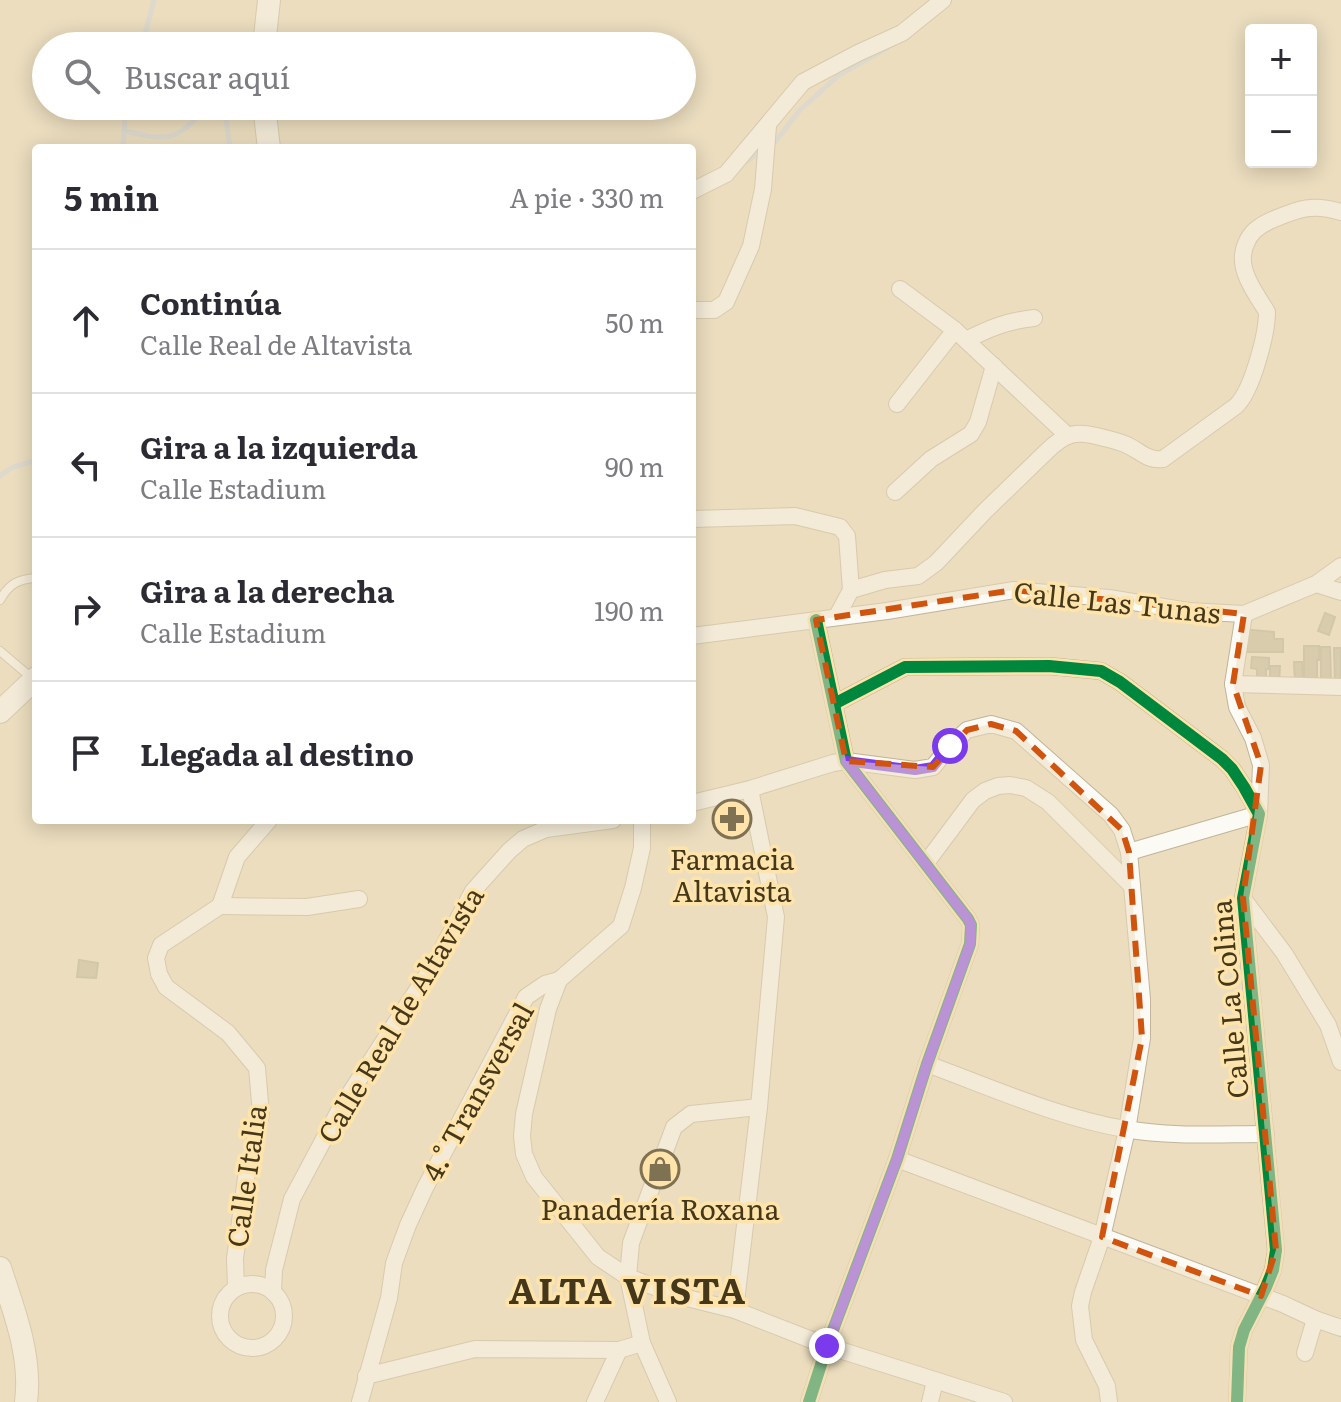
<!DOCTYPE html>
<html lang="es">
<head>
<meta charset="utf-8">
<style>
  :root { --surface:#fff; --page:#f2f2f3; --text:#2b2b33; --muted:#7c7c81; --line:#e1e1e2 }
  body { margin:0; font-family:Literata,serif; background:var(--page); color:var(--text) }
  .controls { position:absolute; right:24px; top:24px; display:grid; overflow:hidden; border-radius:8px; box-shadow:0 4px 20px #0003 }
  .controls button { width:72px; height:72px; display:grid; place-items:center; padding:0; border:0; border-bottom:2px solid var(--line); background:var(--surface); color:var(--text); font:40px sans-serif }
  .stop { position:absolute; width:24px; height:24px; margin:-18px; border:6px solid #7c3aed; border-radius:50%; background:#fff }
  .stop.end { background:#7c3aed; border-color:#fff; box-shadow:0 2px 8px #0008 }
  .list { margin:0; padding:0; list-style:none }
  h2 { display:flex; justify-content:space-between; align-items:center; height:104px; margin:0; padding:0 32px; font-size:34px }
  h2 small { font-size:26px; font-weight:400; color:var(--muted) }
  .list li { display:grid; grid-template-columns:52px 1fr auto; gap:24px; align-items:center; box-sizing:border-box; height:144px; padding:0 32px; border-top:2px solid var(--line) }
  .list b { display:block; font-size:30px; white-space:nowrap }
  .list p { margin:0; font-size:26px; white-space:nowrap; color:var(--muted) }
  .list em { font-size:26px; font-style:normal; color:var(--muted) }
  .icon { flex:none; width:44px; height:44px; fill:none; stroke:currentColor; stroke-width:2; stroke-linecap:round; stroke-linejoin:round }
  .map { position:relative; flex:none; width:1341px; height:1402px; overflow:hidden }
  .search { position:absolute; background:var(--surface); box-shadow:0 4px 20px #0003; left:32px; top:32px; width:664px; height:88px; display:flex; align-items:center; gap:20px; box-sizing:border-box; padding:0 28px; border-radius:44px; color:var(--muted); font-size:30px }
  .panel { position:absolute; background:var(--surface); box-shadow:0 4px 20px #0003; left:32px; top:144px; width:664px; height:680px; border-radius:8px }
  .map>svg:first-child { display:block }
</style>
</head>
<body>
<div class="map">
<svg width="1341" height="1402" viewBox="0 0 1341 1402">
  <rect width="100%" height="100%" fill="#ebddbe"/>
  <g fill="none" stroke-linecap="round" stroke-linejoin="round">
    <g stroke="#ced4e1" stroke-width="5">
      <path d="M142,46L154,0"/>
      <path d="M221,106L225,111L230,148"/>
      <path d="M124,131C165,140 179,144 204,106"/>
      <path d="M770,145L775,142L800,110L839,75L887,48"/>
      <path d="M123,148L126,106"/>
      <path d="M744,163L762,151"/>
      <path d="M0,476L11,468L36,460"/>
    </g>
  </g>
  <g fill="#c1b999" stroke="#b5ae91" stroke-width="2">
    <path d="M1325,613L1335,617L1329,635L1318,631Z"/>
    <path d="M1251,630L1274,632V639H1283V652H1242L1244,634Z"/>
    <path d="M1304,646H1319V660H1317V678H1304Z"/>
    <path d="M1321,647H1330L1331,681H1321Z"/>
    <path d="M1334,648H1341V684H1335Z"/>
    <path d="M1252,657L1269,658V669H1266V679L1257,683V669L1251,668Z"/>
    <path d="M1294,662H1302L1303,681L1295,682Z"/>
    <path d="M1270,666H1280L1279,682L1270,681Z"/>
    <path d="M79,960L98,963L96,978L77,977Z"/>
  </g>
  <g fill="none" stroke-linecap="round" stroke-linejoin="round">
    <g stroke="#c1b499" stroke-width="10">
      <g id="service">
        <path d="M0,600C9,584 18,579 36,578"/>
        <path d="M0,651L33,679"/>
      </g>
    </g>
    <g stroke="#c1b499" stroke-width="18">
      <g id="minor">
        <path d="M692,191L726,174L803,82L858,53L902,33L943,0"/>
        <path d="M900,289L955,330L1068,436"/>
        <path d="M692,310H714L726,302L751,246L763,189L768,126"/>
        <path d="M966,340C990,328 1007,321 1034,318"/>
        <path d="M897,404L955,330"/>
        <path d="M895,492L931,459L971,434L978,422L994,366"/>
        <path d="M692,519L795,516L840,527L847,536L851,590"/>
        <path d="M1316,584L1341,592"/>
        <path d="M837,616L851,590L885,580L918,576L936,563L985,511L1046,452C1066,432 1077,430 1104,438C1112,440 1121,442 1129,446C1141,452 1148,461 1163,459L1236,406C1252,391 1267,334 1267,312C1257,295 1241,275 1243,255C1244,245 1250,233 1258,228C1266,221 1300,208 1310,208C1321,207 1331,209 1341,212"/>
        <path d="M692,636L887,611L1014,590L1109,598L1188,611L1244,614L1316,584L1341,566"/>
        <path d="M1233,684L1341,687"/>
        <path d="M834,704L905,667L1049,666L1101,671L1120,682L1222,759L1232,769L1244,787L1259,814L1243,898L1276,1250L1273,1270L1266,1287L1244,1330L1239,1347L1237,1402"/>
        <path d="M692,803L750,789L833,763L846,761L915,770L933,767L950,746L967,730L991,724L1016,731L1111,815L1122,830L1129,852L1142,999V1038L1127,1130L1102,1237L1083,1292L1080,1306L1084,1340L1107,1386L1109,1402"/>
        <path d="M1129,852L1259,814L1261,765L1253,738L1237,707L1233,684L1244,614"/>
        <path d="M926,863L973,800L985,791L998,786L1010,785L1026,788L1048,802L1132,886"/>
        <path d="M1244,900L1284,953L1328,1025L1341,1062"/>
        <path d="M220,906L307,907L359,899"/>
        <path d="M559,980L548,1009L524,1114L522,1136L524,1154L534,1177L598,1257L628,1277L679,1296L735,1310L827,1346L1004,1402"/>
        <path d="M927,1064C990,1087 1059,1118 1125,1129C1171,1137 1219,1134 1266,1134"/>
        <path d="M897,1159L1283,1304L1315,1319L1341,1328"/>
        <circle cx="252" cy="1316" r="32"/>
        <path d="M236,1288L235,1258L246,1178L261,1114L257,1068L228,1033L166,987L159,974L156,958L161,945L220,906L237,857L269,820"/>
        <path d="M273,1292L274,1270L292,1199L341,1107L434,964L473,891L509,851L523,839L546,829L613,820"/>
        <path d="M735,1310L759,1107L776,917L750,789"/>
        <path d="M1305,1353L1315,1319"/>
        <path d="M366,1376L475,1349L619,1350L642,1343"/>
        <path d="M360,1402L389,1298L394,1263L408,1225L425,1188L526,997L545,984L559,980L621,926L633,888L642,848V820"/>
        <path d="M595,1402L619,1350"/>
        <path d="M668,1402L642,1343L628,1277L631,1243L674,1127L691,1114L759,1107"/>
        <path d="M809,1402L827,1346L897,1159L927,1064L970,944L971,925L968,919L846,761L816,620"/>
        <path d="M930,1402L935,1381"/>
      </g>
    </g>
    <g stroke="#c1b499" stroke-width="24">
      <g id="secondary">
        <path d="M264,46L269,0"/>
        <path d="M264,106L269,148"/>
        <path d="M0,712L36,678"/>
        <path d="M0,1268C14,1311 32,1356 26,1402"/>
      </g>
    </g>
    <use href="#service" stroke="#fcfaf5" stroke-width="8"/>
    <use href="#minor" stroke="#fcfaf5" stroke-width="16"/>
    <use href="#secondary" stroke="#fcfaf5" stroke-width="22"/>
    <g stroke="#fee4ab" stroke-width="17">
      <g id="cycleway">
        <path d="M834,704L905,667L1049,666L1101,671L1120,682L1222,759L1232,769L1244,787L1259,814L1243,898L1276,1250L1273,1270L1266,1287L1244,1330L1239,1347L1237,1402"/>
        <path d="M809,1402L827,1346L897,1159L927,1064L970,944L971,925L968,919L846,761L816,620"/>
      </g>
    </g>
    <use href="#cycleway" stroke="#00873e" stroke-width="12"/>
  </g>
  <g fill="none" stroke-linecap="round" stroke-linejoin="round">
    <path stroke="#7c3aed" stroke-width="10" d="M827,1346L897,1159L927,1064L970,944L971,925L968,919L846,761L915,770L933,767L950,746"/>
  </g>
  <path d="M0 0H1341V1402H0ZM1014,590L1244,614L1233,684L1261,765L1243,898L1276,1250L1261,1296L1102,1237L1142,1038L1129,852L1122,830L1016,731L991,724L967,730L933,767L846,761L816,620Z" fill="#ebddbe" fill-opacity=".55" fill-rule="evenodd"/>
  <path fill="none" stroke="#d0540e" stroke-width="6" stroke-dasharray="16 10" stroke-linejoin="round" d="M1014,590L1244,614L1233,684L1261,765L1243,898L1276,1250L1261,1296L1102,1237L1142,1038L1129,852L1122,830L1016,731L991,724L967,730L933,767L846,761L816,620Z"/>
  <defs>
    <g id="pharmacy-ring" transform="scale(2)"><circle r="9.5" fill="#fee4ab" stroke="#7f7253" stroke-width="1.5"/><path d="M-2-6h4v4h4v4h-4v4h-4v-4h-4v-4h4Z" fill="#7f7253"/></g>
    <g id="shop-ring" transform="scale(2)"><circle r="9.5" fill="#fee4ab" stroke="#7f7253" stroke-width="1.5"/><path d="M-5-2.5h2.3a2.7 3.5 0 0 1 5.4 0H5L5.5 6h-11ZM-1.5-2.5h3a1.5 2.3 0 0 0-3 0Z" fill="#7f7253"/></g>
  </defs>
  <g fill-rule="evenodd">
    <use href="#pharmacy-ring" x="732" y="819"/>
    <use href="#shop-ring" x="660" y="1169"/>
  </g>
  <g text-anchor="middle" stroke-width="7" stroke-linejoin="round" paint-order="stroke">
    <g font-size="28" fill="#45381a" stroke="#fee4ab">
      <text transform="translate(1117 603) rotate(6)" y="10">Calle Las Tunas</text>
      <text transform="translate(1230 999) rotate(-95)" y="10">Calle La Colina</text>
      <text transform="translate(401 1015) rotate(-59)" y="10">Calle Real de Altavista</text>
      <text transform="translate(478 1092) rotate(-61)" y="10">4.° Transversal</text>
      <text transform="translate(247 1176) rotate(-82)" y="10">Calle Italia</text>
    </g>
    <g font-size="28" fill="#45381a" stroke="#fee4ab">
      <text x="732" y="870">Farmacia<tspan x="732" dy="32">Altavista</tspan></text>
      <text x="660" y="1220">Panadería Roxana</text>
    </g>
    <g font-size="36" font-weight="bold" letter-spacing="2" fill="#45381a" stroke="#fee4ab">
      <text x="628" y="1304">ALTA VISTA</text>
    </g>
  </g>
</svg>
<div class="controls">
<button>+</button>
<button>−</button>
</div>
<div class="stop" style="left:950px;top:746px"></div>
<div class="stop end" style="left:827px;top:1346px"></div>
<div class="search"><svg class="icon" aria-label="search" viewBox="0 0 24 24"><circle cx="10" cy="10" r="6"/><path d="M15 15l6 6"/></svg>Buscar aquí</div>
<section class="panel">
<h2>5 min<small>A pie · 330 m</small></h2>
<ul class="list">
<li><svg class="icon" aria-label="ahead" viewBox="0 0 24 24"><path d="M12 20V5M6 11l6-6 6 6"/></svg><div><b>Continúa</b><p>Calle Real de Altavista</p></div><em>50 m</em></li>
<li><svg class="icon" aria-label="left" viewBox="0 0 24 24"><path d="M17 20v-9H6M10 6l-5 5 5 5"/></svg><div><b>Gira a la izquierda</b><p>Calle Estadium</p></div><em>90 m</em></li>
<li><svg class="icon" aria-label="right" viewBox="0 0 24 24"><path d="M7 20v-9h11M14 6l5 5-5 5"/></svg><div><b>Gira a la derecha</b><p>Calle Estadium</p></div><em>190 m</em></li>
<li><svg class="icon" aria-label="arrive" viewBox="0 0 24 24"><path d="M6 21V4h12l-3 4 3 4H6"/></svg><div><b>Llegada al destino</b></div></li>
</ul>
</section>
</div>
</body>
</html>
